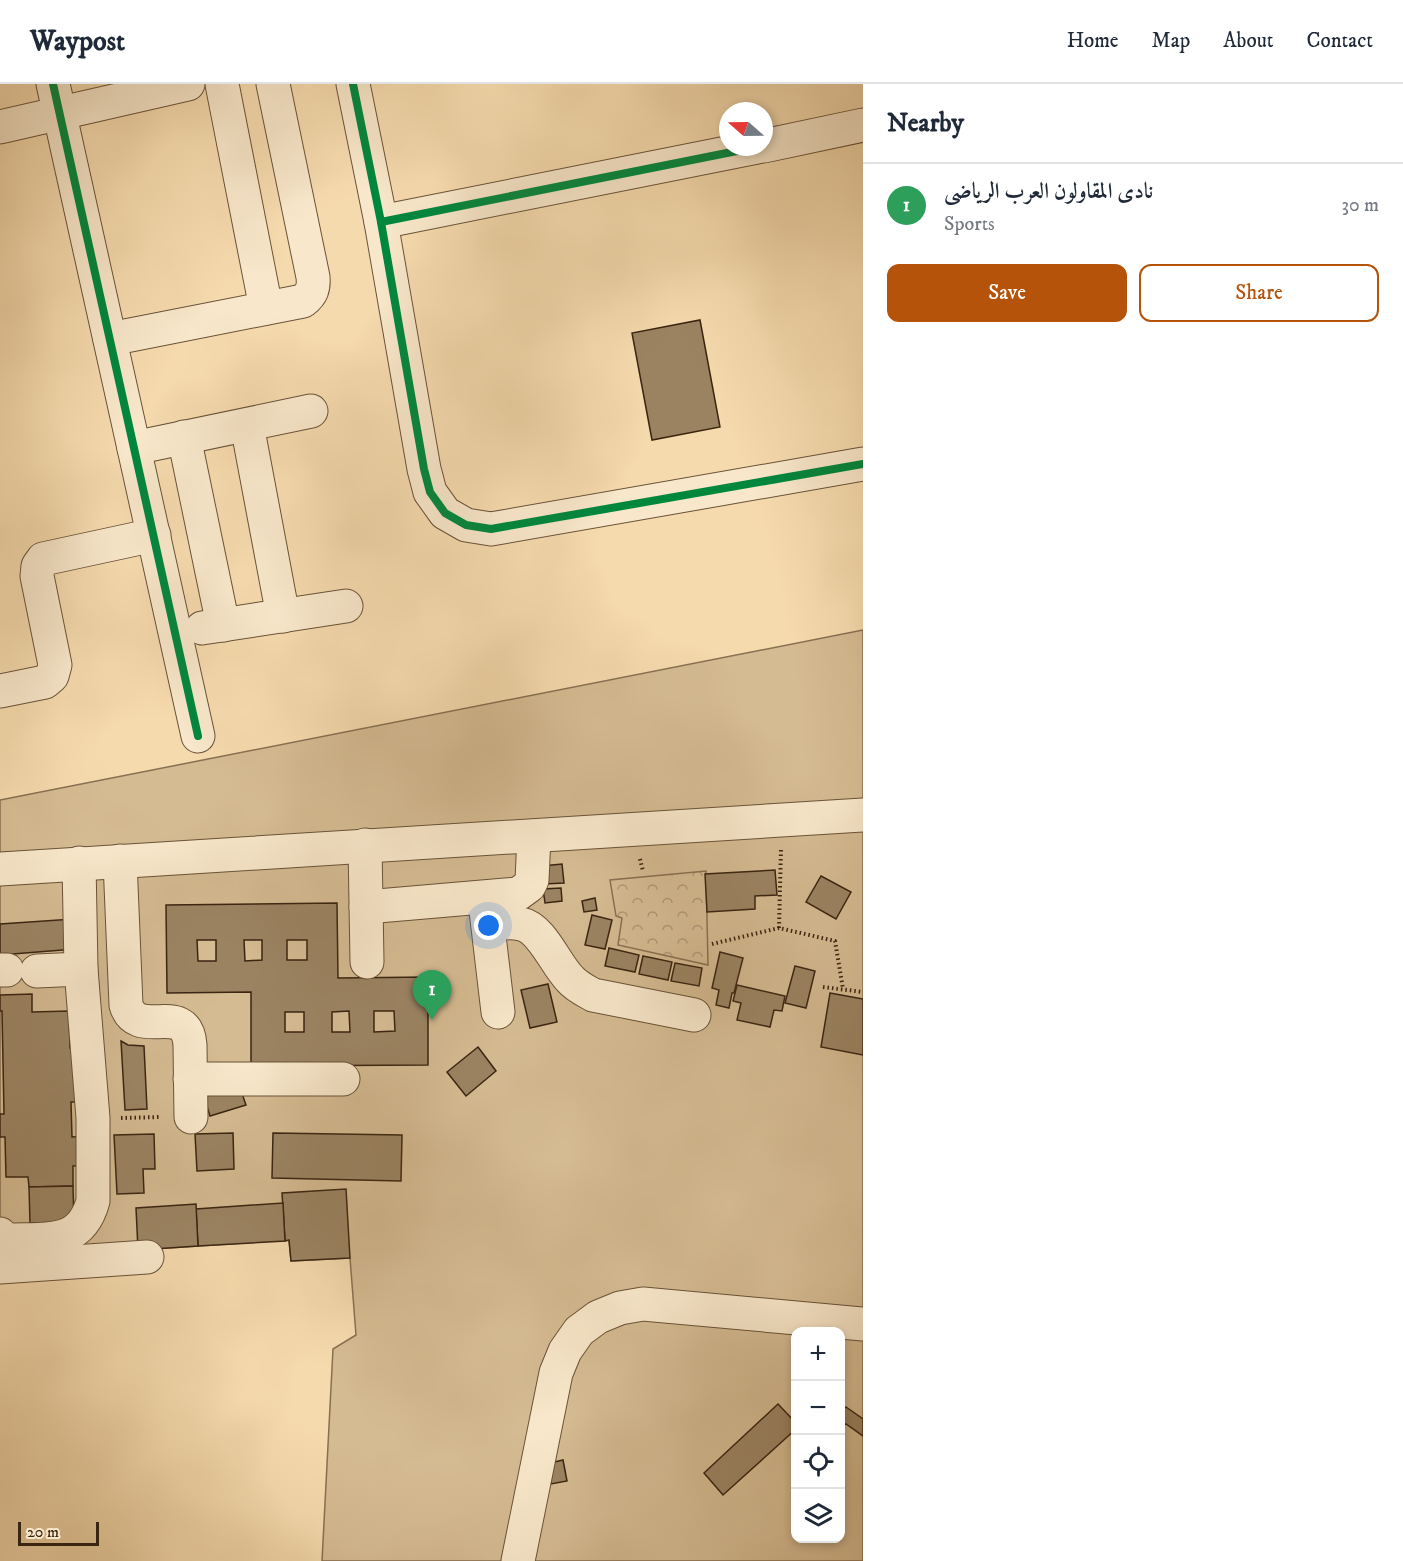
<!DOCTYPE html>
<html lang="en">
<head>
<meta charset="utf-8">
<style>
  :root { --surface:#fff; --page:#f6f6f7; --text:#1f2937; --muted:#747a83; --line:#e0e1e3; --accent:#b45309 }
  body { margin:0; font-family:"IM FELL DW Pica",Amiri,serif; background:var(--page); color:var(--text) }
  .controls { position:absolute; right:18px; bottom:18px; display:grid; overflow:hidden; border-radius:12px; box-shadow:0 3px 9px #0003 }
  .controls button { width:54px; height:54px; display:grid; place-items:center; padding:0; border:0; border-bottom:2px solid var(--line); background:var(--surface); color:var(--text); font:30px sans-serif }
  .compass { position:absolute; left:719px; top:18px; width:54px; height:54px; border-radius:50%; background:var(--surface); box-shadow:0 3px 9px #0003; rotate:290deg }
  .scale { position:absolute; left:18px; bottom:15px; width:81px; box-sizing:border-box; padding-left:6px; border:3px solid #3a2511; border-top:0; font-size:16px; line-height:21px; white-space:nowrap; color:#3a2511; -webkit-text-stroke:4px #f8e7ca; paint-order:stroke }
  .you { position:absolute; left:489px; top:842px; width:21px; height:21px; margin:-15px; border:4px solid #fff; border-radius:50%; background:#1a73e8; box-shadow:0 0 0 9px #1a73e833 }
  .badge { display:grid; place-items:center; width:39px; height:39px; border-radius:50%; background:var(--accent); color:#fff; font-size:20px; font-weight:700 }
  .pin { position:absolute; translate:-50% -50px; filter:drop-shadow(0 2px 3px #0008) }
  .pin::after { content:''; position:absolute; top:32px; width:21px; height:18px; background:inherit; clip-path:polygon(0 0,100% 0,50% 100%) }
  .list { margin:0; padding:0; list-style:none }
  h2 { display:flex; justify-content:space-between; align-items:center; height:78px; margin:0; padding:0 24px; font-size:26px }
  h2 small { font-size:20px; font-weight:400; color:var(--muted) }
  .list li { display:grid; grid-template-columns:39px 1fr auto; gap:18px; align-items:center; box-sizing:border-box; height:84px; padding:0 24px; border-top:2px solid var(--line) }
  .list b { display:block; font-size:22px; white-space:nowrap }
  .list p { margin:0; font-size:20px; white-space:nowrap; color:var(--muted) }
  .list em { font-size:20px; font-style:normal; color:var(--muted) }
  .actions { display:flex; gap:12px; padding:18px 24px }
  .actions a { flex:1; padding:14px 0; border:2px solid var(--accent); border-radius:12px; text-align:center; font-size:21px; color:var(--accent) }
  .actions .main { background:var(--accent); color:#fff }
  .icon { flex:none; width:33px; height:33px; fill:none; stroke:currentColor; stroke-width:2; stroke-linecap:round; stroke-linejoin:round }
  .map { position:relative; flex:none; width:863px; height:1477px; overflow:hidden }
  header { display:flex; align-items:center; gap:36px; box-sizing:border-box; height:84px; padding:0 30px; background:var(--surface); border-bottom:2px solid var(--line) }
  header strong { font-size:28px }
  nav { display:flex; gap:33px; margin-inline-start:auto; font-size:21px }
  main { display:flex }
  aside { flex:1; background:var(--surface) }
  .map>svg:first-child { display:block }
</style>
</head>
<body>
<header>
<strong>Waypost</strong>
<nav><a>Home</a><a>Map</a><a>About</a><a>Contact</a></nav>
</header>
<main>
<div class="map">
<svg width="863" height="1477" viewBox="0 0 863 1477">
  <defs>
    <pattern id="forest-crowns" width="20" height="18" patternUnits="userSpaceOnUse" patternTransform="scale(1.5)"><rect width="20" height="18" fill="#d5bb92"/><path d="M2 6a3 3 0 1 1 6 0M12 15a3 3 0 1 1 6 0" fill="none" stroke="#ae9876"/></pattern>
  </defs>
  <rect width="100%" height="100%" fill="#f5daad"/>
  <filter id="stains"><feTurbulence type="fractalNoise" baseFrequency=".00333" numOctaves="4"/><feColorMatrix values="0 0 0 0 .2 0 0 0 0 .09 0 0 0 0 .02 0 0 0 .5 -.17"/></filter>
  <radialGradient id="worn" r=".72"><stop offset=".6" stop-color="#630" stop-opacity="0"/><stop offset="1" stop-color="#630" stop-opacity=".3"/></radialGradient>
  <path fill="#d5bb92" stroke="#887052" stroke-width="1.5" fill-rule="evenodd" d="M863,546V1477H322L333,1265L356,1251L350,1174L291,1177L289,1156L138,1166L0,1170V716ZM796,1248H840V1454H796Z"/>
  <path fill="url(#forest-crowns)" stroke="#887052" stroke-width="1.5" d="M706,787L708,881L618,861L622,834L616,832L610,796Z"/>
  <g fill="#9b8362" stroke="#3a2511" stroke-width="1.5" fill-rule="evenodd">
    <path d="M700,236L720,343L652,356L632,249Z"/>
    <path d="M562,780L564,799L544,800L542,782Z"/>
    <path d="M775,786L777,811L755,812V825L707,828L705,790Z"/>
    <path d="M821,792L851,808L836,835L806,818Z"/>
    <path d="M561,804L562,817L545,819L543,805Z"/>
    <path d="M595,814L597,826L584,828L582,817Z"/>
    <path d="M337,819L338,894L428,893V981L251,982V908L167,909L166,821ZM197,856H216V877H198ZM244,856H262V876L245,877ZM287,856H307V876H287ZM349,927L350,948H332V928ZM374,927H394L395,947L374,948ZM285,928H304V948H285Z"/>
    <path d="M592,831L612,836L605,865L585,861Z"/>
    <path d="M73,835L75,865L0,871V840Z"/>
    <path d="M609,864L639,871L635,888L605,882Z"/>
    <path d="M720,868L743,874L734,909H732L729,924L716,921L719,906L712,904Z"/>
    <path d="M643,872L672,878L668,896L639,890Z"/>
    <path d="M675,879L702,884L699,902L671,897Z"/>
    <path d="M795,882L815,887L806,924L785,919Z"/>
    <path d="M548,900L557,938L530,944L521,906Z"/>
    <path d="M737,901L785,912L782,927L774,926L770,943L737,936L741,919L733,917Z"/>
    <path d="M830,909L863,915V971L821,963Z"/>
    <path d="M32,910V928L69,927L70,964H83L84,1018H71L72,1053L87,1052L88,1081L73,1082V1102L29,1103L28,1093H6L5,1053H0V1030H4L2,927H0V911Z"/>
    <path d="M121,957L128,961L144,962L147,1025L125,1026Z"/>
    <path d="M478,963L496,987L466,1012L447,988Z"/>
    <path d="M239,1001L246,1021L210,1032L204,1013Z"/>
    <path d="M233,1049L234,1085L197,1087L195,1050Z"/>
    <path d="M273,1049L402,1051L401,1097L272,1094Z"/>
    <path d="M154,1050L155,1085H143L144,1109L117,1110L114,1051Z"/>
    <path d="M73,1102L74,1138L30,1139L29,1103Z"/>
    <path d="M346,1105L350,1174L291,1177L289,1156L285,1157L282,1109Z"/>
    <path d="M283,1119L285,1157L198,1162L196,1125Z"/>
    <path d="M196,1120L198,1162L138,1166L136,1124Z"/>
    <path d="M778,1320L796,1339V1345L723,1411L704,1389Z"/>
    <path d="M846,1323L863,1335V1352L846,1340L840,1344V1328Z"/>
    <path d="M563,1376L567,1397L551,1400L546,1380Z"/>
  </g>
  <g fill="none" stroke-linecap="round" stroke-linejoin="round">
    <g stroke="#695238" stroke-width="35">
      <g id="minor">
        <path d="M53,0L198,652"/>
        <path d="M222,0L266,224"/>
        <path d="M353,0L381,138L424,385L430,408L445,429L466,441L491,445L863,380"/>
        <path d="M0,43L188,0"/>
        <path d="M764,62L863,41"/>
        <path d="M381,138L757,63"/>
        <path d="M110,255L303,217C312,210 314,204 313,193L273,0"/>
        <path d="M247,341L283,532"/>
        <path d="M184,353L223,541"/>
        <path d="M134,364L311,327"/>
        <path d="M202,544L346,522"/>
        <path d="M0,607L45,598L52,592L55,581L37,492L38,482L43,475L154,451"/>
        <path d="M365,761L367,878"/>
        <path d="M120,777L126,921C137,958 187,915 190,961L191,1033"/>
        <path d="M0,785L863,731"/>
        <path d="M485,818L498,928"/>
        <path d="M366,823L518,810L529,802L532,796L534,752"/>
        <path d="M488,840C498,840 510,837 521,840C542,844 555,880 570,895C576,902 584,906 593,911L694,931"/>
        <path d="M0,886H7"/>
        <path d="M37,887L81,885"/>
        <path d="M190,995H343"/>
        <path d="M0,1150L5,1155L12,1156C49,1155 81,1161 93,1117V1034L81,885L79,779"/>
        <path d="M0,1183L147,1173"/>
        <path d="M518,1477L556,1289L565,1267L579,1247L598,1233L620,1224L643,1220L863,1240"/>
      </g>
    </g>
    <g stroke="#3a2511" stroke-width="4" stroke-dasharray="1.5 3" stroke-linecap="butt">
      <path d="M640,775L643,787"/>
      <path d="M779,844L781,764"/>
      <path d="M712,860L779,844L835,857L843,905"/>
      <path d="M823,903L863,908"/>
      <path d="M121,1034L161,1033"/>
    </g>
    <use href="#minor" stroke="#f8e7ca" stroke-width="33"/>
    <g stroke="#f8e7ca" stroke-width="11">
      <g id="cycleway">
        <path d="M53,0L198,652"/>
        <path d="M353,0L381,138L424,385L430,408L445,429L466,441L491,445L863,380"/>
        <path d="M381,138L757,63"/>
      </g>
    </g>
    <use href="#cycleway" stroke="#00873e" stroke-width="8"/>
  </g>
  <rect width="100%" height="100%" filter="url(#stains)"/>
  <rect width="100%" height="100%" fill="url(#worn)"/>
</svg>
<div class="controls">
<button>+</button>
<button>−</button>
<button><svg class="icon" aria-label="locate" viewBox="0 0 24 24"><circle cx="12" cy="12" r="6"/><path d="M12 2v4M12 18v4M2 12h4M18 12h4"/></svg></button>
<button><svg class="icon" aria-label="layers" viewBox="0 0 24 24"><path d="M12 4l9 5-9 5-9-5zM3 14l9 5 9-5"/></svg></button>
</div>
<svg class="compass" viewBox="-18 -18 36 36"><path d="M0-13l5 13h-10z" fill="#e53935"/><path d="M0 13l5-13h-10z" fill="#747a83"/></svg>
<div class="scale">20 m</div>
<div class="you"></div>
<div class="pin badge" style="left:432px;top:936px;background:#2e9e5b">1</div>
</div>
<aside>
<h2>Nearby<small></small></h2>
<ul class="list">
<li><span class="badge" style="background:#2e9e5b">1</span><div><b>نادى المقاولون العرب الرياضى</b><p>Sports</p></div><em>30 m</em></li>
</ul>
<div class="actions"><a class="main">Save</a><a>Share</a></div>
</aside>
</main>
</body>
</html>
